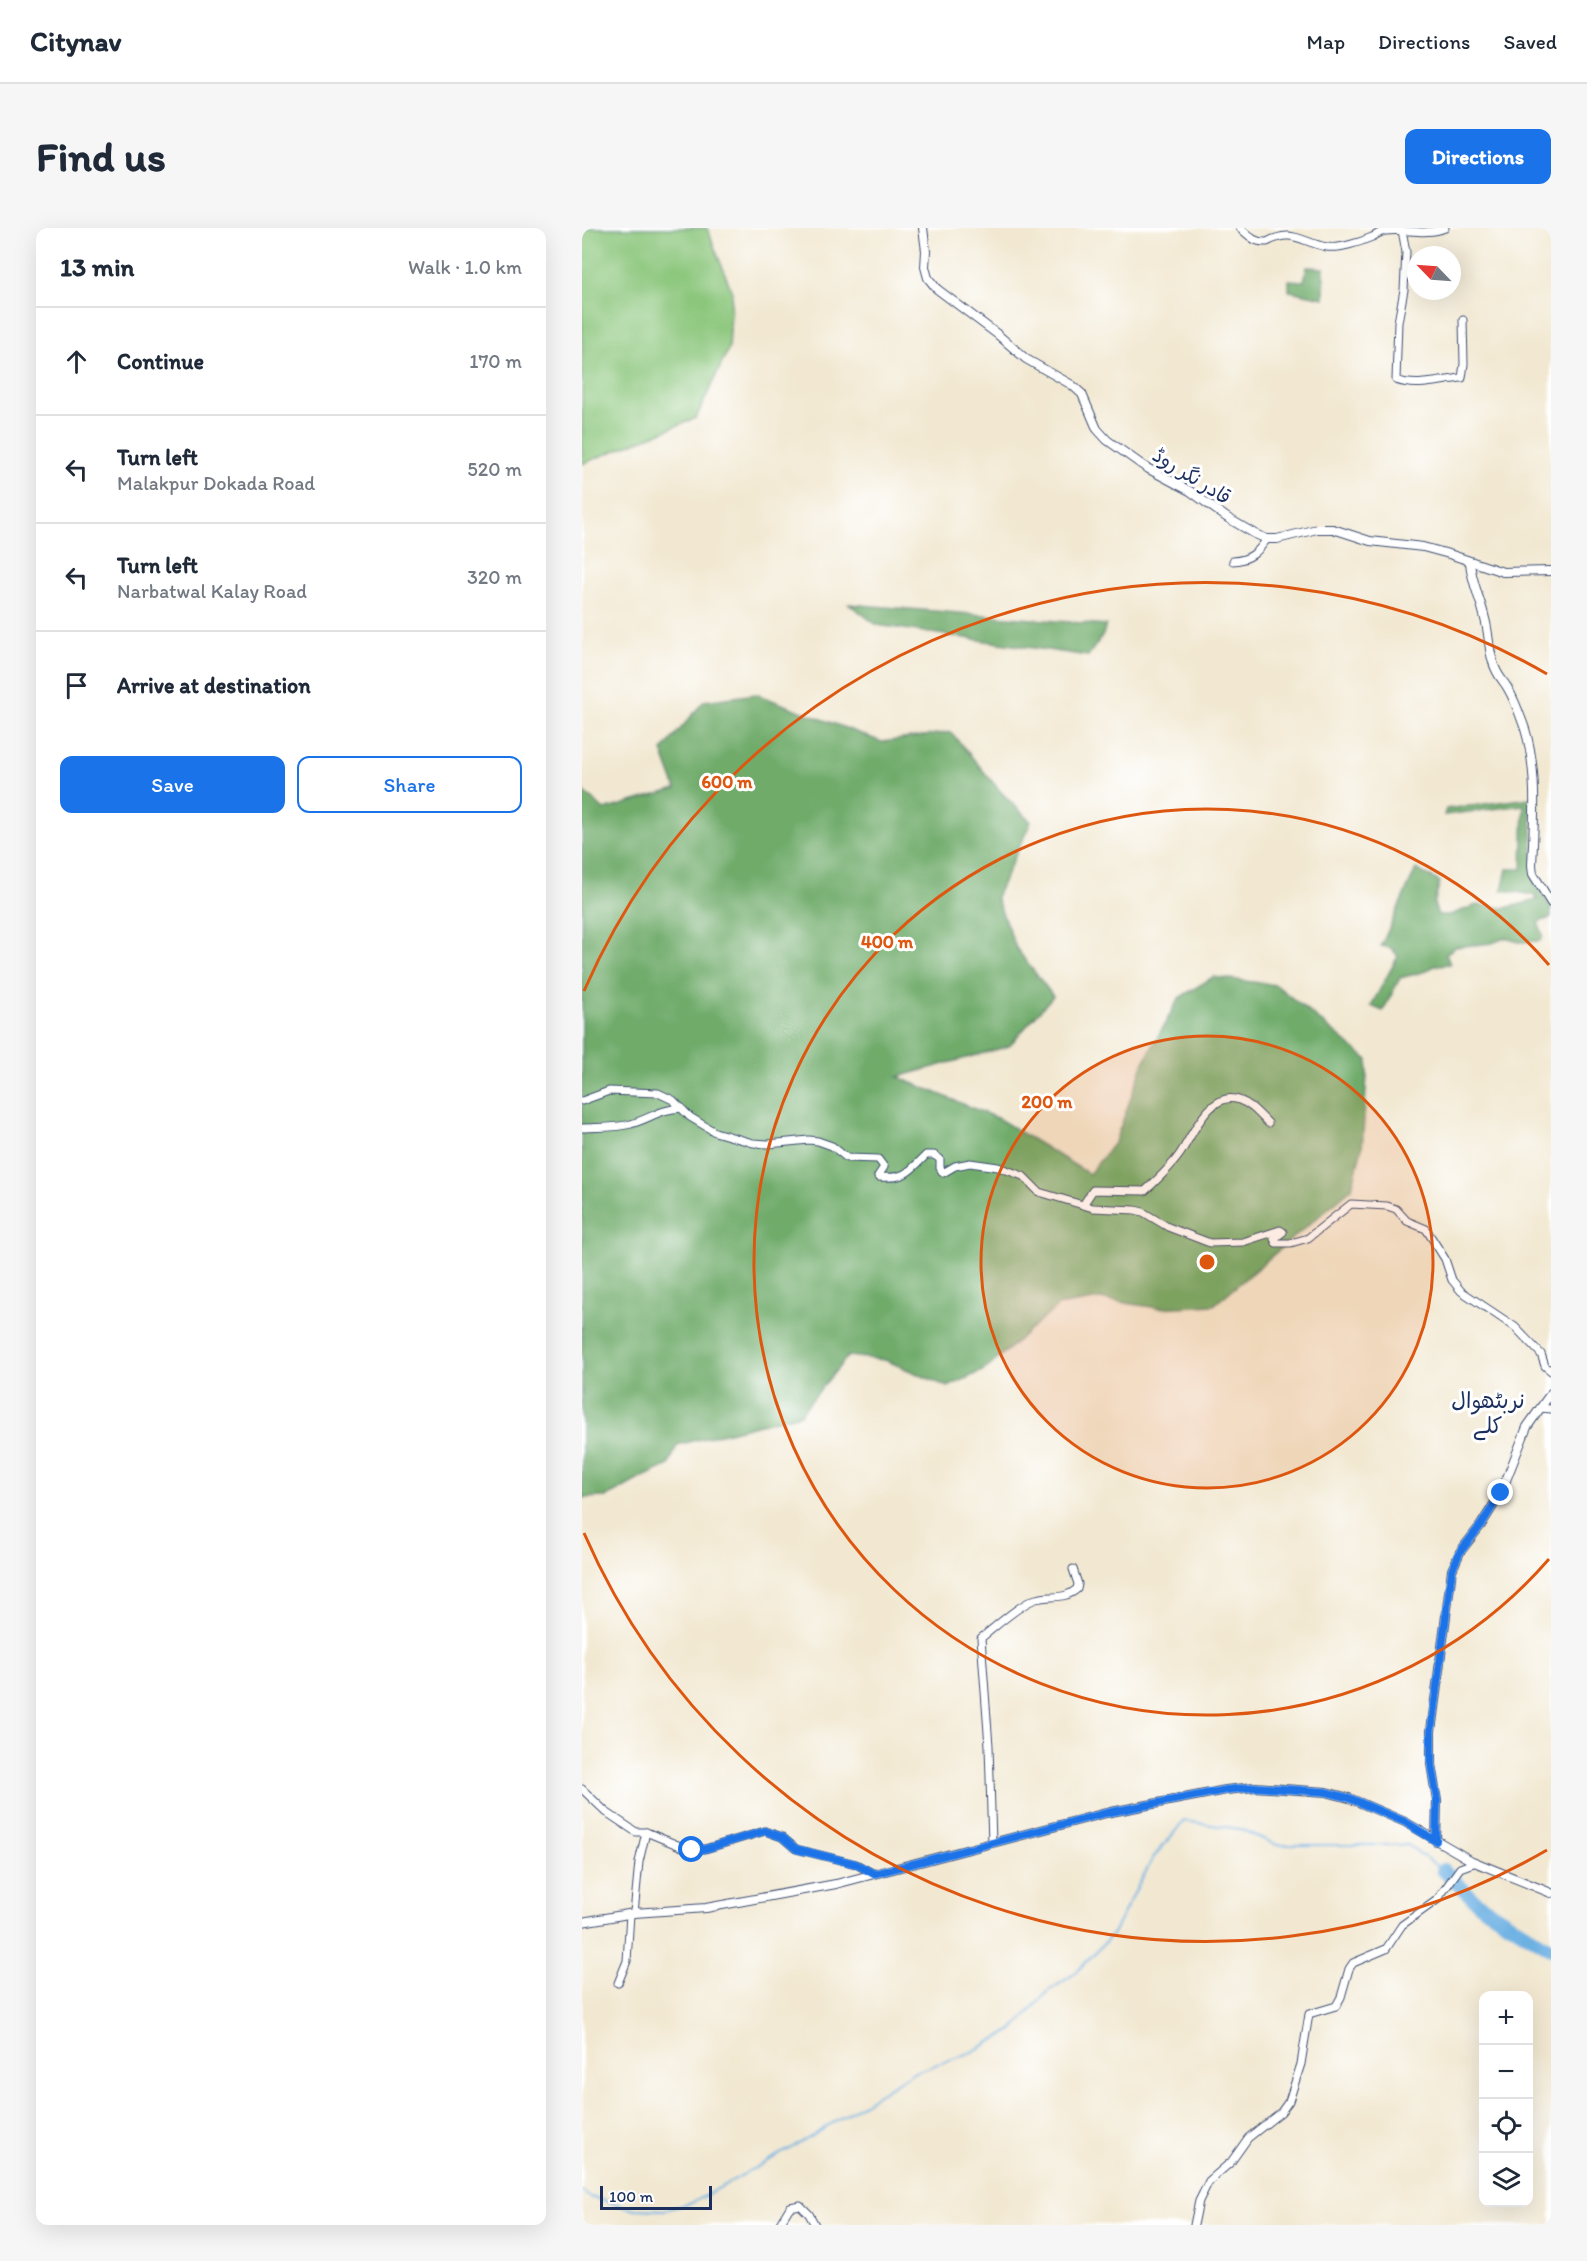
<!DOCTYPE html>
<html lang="en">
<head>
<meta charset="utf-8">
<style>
  :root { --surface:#fff; --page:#f6f6f7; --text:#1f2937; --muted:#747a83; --line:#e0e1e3; --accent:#1a73e8 }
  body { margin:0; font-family:Itim,"Playpen Sans Arabic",sans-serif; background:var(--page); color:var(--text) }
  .controls { position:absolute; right:18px; bottom:18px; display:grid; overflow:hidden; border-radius:12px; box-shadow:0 6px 24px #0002 }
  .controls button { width:54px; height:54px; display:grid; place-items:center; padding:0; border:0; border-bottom:2px solid var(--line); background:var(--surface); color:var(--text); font:30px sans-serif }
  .compass { position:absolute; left:825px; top:18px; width:54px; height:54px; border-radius:50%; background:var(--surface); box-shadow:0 6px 24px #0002; rotate:295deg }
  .scale { position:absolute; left:18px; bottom:15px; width:112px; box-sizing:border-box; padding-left:6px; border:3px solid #1b2f5e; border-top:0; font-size:16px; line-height:21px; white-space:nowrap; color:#1b2f5e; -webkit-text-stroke:4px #fff; paint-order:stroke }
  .stop { position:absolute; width:18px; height:18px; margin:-14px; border:4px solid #1a73e8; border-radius:50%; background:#fff }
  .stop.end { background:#1a73e8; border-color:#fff; box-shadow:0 2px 6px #0008 }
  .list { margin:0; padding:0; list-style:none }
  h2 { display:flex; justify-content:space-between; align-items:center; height:78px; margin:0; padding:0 24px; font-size:26px }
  h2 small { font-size:20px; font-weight:400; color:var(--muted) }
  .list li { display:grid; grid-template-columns:39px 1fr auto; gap:18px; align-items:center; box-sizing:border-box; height:108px; padding:0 24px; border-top:2px solid var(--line) }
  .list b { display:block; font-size:22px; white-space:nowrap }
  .list p { margin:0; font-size:20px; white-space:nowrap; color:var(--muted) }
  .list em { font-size:20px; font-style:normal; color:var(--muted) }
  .actions { display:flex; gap:12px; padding:18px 24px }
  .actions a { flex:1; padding:14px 0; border:2px solid var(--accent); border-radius:12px; text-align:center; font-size:21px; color:var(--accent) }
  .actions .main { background:var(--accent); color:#fff }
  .icon { flex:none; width:33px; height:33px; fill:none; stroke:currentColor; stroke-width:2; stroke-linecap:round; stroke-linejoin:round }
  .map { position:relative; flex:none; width:969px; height:1997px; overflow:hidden; border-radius:12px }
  header { display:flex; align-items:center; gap:36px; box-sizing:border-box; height:84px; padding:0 30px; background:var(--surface); border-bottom:2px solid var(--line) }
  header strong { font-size:28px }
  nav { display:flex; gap:33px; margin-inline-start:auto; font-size:21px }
  .intro { display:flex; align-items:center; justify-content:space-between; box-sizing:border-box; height:144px; padding:0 36px }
  h1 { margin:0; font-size:42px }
  .button { padding:15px 27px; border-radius:12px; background:var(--accent); color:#fff; font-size:21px; font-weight:700 }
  main { display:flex; gap:36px; padding:0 36px }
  aside { flex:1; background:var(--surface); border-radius:12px; box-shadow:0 6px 24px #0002 }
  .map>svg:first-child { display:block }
</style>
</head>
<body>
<header>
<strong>Citynav</strong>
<nav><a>Map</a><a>Directions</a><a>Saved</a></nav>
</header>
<div class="intro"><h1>Find us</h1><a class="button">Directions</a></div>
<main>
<aside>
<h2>13 min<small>Walk · 1.0 km</small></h2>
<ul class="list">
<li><svg class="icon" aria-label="ahead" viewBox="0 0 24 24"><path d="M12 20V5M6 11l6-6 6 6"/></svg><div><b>Continue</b></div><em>170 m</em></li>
<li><svg class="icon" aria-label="left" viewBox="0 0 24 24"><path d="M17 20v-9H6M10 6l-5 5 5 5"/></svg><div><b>Turn left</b><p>Malakpur Dokada Road</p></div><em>520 m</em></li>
<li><svg class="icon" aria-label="left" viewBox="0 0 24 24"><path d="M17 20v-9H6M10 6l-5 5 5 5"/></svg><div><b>Turn left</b><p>Narbatwal Kalay Road</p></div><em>320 m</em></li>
<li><svg class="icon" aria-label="arrive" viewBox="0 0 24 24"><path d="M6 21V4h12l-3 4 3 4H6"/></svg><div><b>Arrive at destination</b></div></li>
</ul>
<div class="actions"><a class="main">Save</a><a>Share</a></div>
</aside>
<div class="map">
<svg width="969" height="1997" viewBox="0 0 969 1997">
  <rect width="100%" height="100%" fill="#fff"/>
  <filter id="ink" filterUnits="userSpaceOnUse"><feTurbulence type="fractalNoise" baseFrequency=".0167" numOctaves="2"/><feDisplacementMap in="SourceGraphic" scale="12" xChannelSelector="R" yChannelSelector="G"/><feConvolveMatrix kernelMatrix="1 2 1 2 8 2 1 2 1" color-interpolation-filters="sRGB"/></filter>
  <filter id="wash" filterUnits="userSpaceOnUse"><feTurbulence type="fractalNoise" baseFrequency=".008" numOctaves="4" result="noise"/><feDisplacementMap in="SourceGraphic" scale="24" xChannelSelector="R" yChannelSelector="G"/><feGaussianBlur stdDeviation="1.35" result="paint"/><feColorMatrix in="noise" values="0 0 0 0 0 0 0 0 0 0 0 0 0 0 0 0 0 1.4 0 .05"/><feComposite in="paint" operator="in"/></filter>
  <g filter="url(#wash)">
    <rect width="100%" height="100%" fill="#f2e8d1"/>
    <path fill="#8bc67b" stroke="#537a6c" stroke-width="1.5" d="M0,0H125L150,64L147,120L114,190L0,236Z"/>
    <g fill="#70ab6b" stroke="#466d64" stroke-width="1.5">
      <path d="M725,39L742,40V70L707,63V52L722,53Z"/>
      <path d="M267,376L524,397L521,407L506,428L295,397Z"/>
      <path d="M174,466L300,514L369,504L419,564L449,594L414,669L434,720L471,768L427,818L316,849L417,891L507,946L533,914L561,836L597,770L631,749L694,757L786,832L780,920L770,960L632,1077L576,1080L518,1071L476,1078L402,1142L366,1159L303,1132L266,1128L218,1186L95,1217L87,1237L59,1250L25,1269L0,1270V562L22,582L94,561L80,523L122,473Z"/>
      <path d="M948,570L953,654L969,680V690L956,694L961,708L958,713L937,714L923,710L910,715L873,719L864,726L868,736L855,737L841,744L818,750L801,783L789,778L816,728L809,720L799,718L834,641L858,654L852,676L856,687H868L895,677L923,680L955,672L953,667L920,662L925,641H940L942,577L862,587L864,581Z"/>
    </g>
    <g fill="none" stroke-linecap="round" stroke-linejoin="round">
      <g stroke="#6db1e3" stroke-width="2">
        <path d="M881,1657L969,1721"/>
        <path d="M0,1964L8,1969L53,1981L82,1982L110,1975L227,1910L330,1845L388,1825L432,1801L465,1764L492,1746L530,1707L571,1630L602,1593L658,1601L695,1617H826L877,1654"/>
      </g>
      <path stroke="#6db1e3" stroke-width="14" d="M861,1642L898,1677L969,1721"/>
    </g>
  </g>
  <g filter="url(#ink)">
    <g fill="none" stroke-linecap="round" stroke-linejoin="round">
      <g stroke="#3b4b6f" stroke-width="9">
        <g id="minor">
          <path d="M658,0C667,8 673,15 685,14C711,0 718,14 745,19C757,21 779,14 790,9C795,7 797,4 803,3C823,0 843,8 863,0"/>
          <path d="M820,2L824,24L822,62L816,94L814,152C835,160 858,152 880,150L882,136L881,92"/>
          <path d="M651,333C668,332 676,324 685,311"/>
          <path d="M0,873L27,863L76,865L91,872L108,889L133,904L171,915L186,916L227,912L236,913L250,918L265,930L296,931L302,939L296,948L297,949C323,951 327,944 344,927H352L358,931V940L361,945L373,938L388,935L416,939L441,948L457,964L511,980L553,982L561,984L586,999L628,1015L661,1014L698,1002L701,1004L692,1011L694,1015H709L726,1010L769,976L805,978L814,981L825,993L844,1001L863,1031L870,1052L879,1063L933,1099L959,1126L963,1138L969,1143"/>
          <path d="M0,900C16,899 34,900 49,896C69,890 78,881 100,880"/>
          <path d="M501,977L511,962L563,963C575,952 594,934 601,921C612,903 630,862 657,872C669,876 677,886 686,895"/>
          <path d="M958,1180L969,1181"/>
          <path d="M0,1561L24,1584L54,1604H64L103,1620L123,1621L183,1603L200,1609L214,1621L274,1636L292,1646"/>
          <path d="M410,1615L407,1518L399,1410C412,1400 439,1375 454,1371C470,1367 482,1372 495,1361L496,1356L491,1341"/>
          <path d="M52,1685L57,1634L64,1604"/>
          <path d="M36,1755L45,1733L48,1686"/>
          <path d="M197,1997L208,1979L218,1977L227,1986L233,1997"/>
          <path d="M612,1997L617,1973L627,1953L649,1934L666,1910L699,1884L707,1873L719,1836L727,1786L754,1778L759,1769L767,1741L771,1735L804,1721L820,1697L855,1672L878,1640L894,1634"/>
        </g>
      </g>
      <g stroke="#3b4b6f" stroke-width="10">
        <g id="tertiary">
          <path d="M341,0L344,23L343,39L346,50L355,61L415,106L444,131L490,157L500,166L515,201L525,212L563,239L608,263L644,289L673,306L685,311H695L735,301H751L788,313L841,319L867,326L921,344L969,343"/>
          <path d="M888,334C889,353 899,372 903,391C908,408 906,428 915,444C918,450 922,454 925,459C933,472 938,487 943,501C956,543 952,594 950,637L951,646L969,675"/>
          <path d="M854,1613L855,1573L849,1536V1503L870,1342L878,1324L899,1297L919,1265L945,1199L969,1165"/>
          <path d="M0,1694L52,1685L124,1680L254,1656L524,1585L644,1562L673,1559L744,1564L767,1570L823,1594L890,1633L969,1665"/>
        </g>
      </g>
      <use href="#minor" stroke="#fff" stroke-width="7"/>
      <use href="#tertiary" stroke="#fff" stroke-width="8"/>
    </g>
  </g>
  <g fill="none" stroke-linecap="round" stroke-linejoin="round" filter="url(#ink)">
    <path stroke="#1a73e8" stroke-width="8" d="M110,1622L123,1621L183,1603L200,1609L214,1621L274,1636L292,1646L524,1585L644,1562L673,1559L744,1564L767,1570L823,1594L854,1613L855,1572L849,1536V1503L870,1342L878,1324L899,1297L919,1265"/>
  </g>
  <circle cx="625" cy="1034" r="226" fill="#de5710" fill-opacity=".12"/>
  <g fill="none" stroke="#de5710" stroke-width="3">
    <circle cx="625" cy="1034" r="226"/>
    <path d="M967 1331A453 453 0 1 1 967 737"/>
    <path d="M965 1622A679 679 0 0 1 2 1305M2 763A679 679 0 0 1 965 446"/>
  </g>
  <g text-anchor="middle" stroke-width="6" stroke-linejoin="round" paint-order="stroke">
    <g font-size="20" fill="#1b2f5e" stroke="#fff">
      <text transform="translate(610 248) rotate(32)" y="7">قادر نگر روڈ</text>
    </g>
    <g font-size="22" fill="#1b2f5e" stroke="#fff">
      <text x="906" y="1180">نربٹھوال<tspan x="906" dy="25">کلے</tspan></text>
    </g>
  </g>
  <circle cx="625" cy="1034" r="9" fill="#de5710" stroke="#fff" stroke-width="3"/>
  <g font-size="18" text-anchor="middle" font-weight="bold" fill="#de5710" stroke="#fff" stroke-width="6" stroke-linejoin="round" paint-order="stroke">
    <text x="145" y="560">600 m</text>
    <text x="305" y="720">400 m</text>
    <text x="465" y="880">200 m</text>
  </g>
</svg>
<div class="controls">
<button>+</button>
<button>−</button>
<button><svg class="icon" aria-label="locate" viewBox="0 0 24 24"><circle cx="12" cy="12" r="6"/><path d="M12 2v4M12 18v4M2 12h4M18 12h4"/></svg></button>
<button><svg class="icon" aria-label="layers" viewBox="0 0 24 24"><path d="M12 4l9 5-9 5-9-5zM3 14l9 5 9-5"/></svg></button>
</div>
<svg class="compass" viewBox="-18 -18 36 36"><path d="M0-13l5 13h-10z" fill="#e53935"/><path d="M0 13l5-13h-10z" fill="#747a83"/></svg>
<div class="scale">100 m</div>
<div class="stop" style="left:110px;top:1622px"></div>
<div class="stop end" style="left:919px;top:1265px"></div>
</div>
</main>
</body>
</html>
